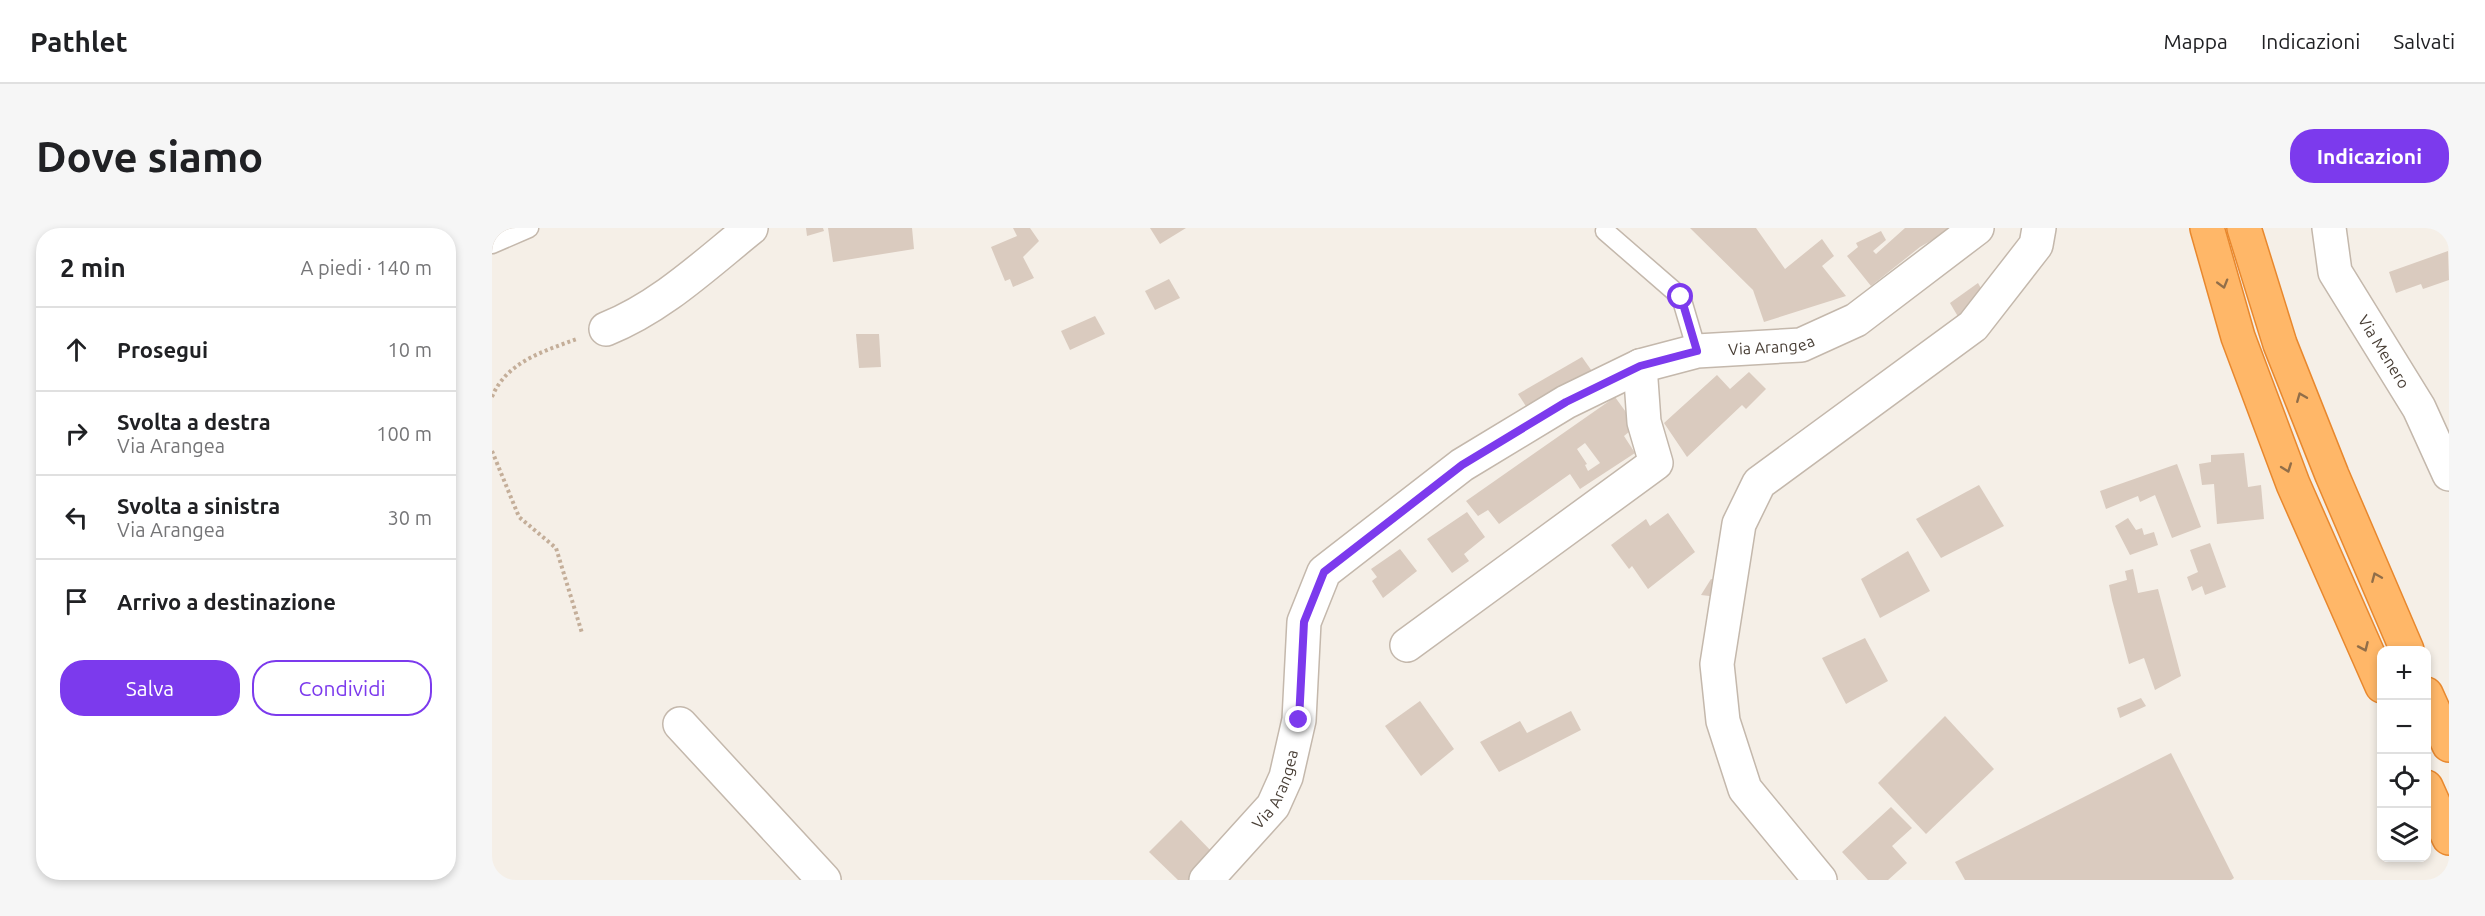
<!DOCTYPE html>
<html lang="it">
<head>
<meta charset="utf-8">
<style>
  :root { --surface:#fff; --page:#f6f6f6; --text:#202124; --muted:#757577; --line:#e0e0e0; --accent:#7c3aed }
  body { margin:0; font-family:Ubuntu,sans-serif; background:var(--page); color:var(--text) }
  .controls { position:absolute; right:18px; bottom:18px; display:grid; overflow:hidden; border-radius:12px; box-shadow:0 3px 9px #0003 }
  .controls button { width:54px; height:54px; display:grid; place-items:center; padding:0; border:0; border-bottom:2px solid var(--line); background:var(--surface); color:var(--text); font:30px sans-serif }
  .stop { position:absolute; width:18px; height:18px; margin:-14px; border:4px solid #7c3aed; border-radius:50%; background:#fff }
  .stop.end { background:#7c3aed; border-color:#fff; box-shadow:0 2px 6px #0008 }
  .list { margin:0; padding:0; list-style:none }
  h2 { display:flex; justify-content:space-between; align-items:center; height:78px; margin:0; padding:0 24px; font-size:26px }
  h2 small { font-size:20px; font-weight:400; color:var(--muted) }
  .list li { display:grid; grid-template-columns:39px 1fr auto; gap:18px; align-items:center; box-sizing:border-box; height:84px; padding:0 24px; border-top:2px solid var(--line) }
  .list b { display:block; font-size:22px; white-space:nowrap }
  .list p { margin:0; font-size:20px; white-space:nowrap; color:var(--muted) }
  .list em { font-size:20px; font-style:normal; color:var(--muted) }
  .actions { display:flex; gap:12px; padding:18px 24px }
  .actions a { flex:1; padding:14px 0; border:2px solid var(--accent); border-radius:24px; text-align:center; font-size:21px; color:var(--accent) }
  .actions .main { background:var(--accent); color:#fff }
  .icon { flex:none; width:33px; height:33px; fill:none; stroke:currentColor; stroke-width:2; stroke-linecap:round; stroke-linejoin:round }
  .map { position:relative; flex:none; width:1957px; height:652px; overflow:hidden; border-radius:24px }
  header { display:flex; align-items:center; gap:36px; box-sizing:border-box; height:84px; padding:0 30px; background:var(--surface); border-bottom:2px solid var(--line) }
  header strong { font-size:28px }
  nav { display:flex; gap:33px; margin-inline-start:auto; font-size:21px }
  .intro { display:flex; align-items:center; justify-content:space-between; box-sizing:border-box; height:144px; padding:0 36px }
  h1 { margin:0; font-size:42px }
  .button { padding:15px 27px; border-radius:24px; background:var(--accent); color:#fff; font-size:21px; font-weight:700 }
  main { display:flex; gap:36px; padding:0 36px }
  aside { flex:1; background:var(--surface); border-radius:24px; box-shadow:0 3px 9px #0003 }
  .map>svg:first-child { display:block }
</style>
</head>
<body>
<header>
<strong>Pathlet</strong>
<nav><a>Mappa</a><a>Indicazioni</a><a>Salvati</a></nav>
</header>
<div class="intro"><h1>Dove siamo</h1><a class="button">Indicazioni</a></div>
<main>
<aside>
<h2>2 min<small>A piedi · 140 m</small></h2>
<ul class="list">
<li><svg class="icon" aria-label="ahead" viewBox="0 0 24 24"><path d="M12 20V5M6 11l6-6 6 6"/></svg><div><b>Prosegui</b></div><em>10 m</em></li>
<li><svg class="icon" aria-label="right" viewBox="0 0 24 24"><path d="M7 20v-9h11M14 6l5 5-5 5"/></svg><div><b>Svolta a destra</b><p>Via Arangea</p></div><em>100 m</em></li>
<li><svg class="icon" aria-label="left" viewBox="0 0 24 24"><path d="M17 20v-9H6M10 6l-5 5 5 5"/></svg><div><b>Svolta a sinistra</b><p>Via Arangea</p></div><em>30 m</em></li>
<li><svg class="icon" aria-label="arrive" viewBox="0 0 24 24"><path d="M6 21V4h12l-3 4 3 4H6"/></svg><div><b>Arrivo a destinazione</b></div></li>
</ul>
<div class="actions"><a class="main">Salva</a><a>Condividi</a></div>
</aside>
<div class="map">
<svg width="1957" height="652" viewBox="0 0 1957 652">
  <rect width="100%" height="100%" fill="#f5efe7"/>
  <g fill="#dacbbf" fill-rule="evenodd">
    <path d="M314,0H331L332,3L315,8Z"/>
    <path d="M336,0H420L422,21L341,34Z"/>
    <path d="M521,0H538L547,13L531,29L542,50L521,59L518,51L513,53L499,19L525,8Z"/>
    <path d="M658,0H694L668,16Z"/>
    <path d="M1198,0H1264L1293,41L1330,11L1342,28L1330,38L1354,68L1272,94L1261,62Z"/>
    <path d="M1413,0H1455L1456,3L1428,19L1379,58L1355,28L1366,19L1364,15L1389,3L1394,12L1381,23L1384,26Z"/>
    <path d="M1956,23L1957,52L1931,61L1929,56L1904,65L1897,44Z"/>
    <path d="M677,51L688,70L663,82L653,63Z"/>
    <path d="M1486,55L1496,73L1468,92L1458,75Z"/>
    <path d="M603,88L613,106L578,122L569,103Z"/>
    <path d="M364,106H387L389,139L367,140Z"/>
    <path d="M1090,129L1102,146L1039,186L1026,166Z"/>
    <path d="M1257,144L1274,161L1254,181L1250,177L1195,229L1172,195L1225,147L1238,161Z"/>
    <path d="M1123,169L1144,198L1132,208L1143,225L1088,261L1078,246L1007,296L996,282L986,288L974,273ZM1093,215L1108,235L1096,243L1093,237L1095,236L1085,221Z"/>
    <path d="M1752,225L1756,259L1769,257L1772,291L1725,296L1722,256L1710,257L1707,236L1719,234V227Z"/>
    <path d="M1685,236L1709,299L1680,310L1663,267L1648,274L1646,268L1614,281L1608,263Z"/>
    <path d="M1487,257L1512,298L1449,330L1424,291Z"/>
    <path d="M975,284L993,309L972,326L977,333L960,345L935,311Z"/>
    <path d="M1176,285L1203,324L1156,361L1140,338L1137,341L1119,317L1154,291L1158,298Z"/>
    <path d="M1636,290L1644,302L1650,300L1652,307L1662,304L1666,317L1638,327L1623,298Z"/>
    <path d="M1718,315L1734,359L1713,367L1710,358L1700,363L1695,349L1706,344L1698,322Z"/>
    <path d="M908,321L925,343L891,370L880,353L885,349L879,341Z"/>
    <path d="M1416,323L1438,363L1388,390L1369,351Z"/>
    <path d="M1641,341L1646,365L1666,361L1689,448L1663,462L1652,430L1637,436L1620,372L1617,357L1635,352L1633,343Z"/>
    <path d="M1219,351L1229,353L1226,369L1209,367Z"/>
    <path d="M1373,410L1396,453L1354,476L1330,430Z"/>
    <path d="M1649,470L1654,478L1628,490L1625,480Z"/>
    <path d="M928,473L962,521L929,548L893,498Z"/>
    <path d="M1079,483L1089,502L1007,544L988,514L1028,493L1035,505Z"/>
    <path d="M1453,488L1502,541L1434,606L1386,555Z"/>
    <path d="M1679,525L1742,650L1739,652H1473L1463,634Z"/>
    <path d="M1399,579L1420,600L1400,618L1415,635L1396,652H1376L1350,624Z"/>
    <path d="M689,592L723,627L697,652H686L657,624Z"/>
  </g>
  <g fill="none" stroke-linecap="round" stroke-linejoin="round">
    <g stroke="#c4b8ac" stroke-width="21">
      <g id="service">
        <path d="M1113,3L1189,69L1205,123"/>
        <path d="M0,16L37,0"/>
      </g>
    </g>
    <g stroke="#c4b8ac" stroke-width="36">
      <g id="minor">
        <path id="s1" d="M1837,0L1843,44L1927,180L1957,246"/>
        <path d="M114,101C169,79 213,37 259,0"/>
        <path d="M915,417L1164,235L1152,194L1148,138"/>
        <path d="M188,496L332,652"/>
        <path d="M1328,652L1253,561L1231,493L1225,436L1247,296L1267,255L1481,98L1544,17L1547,0"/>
      </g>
    </g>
    <g stroke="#c4b8ac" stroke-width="36">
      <g id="tertiary">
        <path id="s2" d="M714,652L781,578L794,549L807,492L812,394L832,344L970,237L1074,174L1148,138L1205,123L1309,117L1364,92L1485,0"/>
      </g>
    </g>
    <g stroke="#e8882e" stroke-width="36">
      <g id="motorway">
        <path d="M1715,0L1746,109L1801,256L1890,458"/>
        <path d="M1752,0L1788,116L1840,247L1915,422"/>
        <path d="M1934,466L1957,517"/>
        <path d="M1934,559L1957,610"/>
      </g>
    </g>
    <g stroke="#c4ae99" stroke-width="4" stroke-dasharray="3 3" stroke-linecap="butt">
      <path d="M0,169C14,134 52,123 85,111"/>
      <path d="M0,223L27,289L64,320L90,405"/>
    </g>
    <use href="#service" stroke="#fff" stroke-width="18"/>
    <use href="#minor" stroke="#fff" stroke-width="33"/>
    <use href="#tertiary" stroke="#fff" stroke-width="33"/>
    <use href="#motorway" stroke="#ffb768" stroke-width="33"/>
  </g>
  <defs><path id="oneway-chevron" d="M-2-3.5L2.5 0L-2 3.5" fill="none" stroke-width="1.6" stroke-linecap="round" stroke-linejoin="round" transform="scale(1.5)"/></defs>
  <g stroke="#916e49">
    <use href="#oneway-chevron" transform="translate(1731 56) rotate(74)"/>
    <use href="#oneway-chevron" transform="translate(1809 169) rotate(-112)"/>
    <use href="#oneway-chevron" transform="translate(1795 240) rotate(70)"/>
    <use href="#oneway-chevron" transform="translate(1884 349) rotate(-113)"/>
    <use href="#oneway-chevron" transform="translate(1872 419) rotate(66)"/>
  </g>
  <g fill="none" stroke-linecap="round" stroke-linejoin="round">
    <path stroke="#7c3aed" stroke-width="8" d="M807,492L812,394L832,344L970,237L1074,174L1148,138L1205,123L1189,69"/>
  </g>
  <g text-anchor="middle" stroke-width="6" stroke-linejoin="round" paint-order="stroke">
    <g font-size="16" fill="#483e35" stroke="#fff">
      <text dy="6" stroke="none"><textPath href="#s2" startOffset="854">Via Arangea</textPath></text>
      <text dy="6" stroke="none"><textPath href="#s1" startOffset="138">Via Menero</textPath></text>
      <text dy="6" stroke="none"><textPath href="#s2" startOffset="116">Via Arangea</textPath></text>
    </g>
  </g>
</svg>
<div class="controls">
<button>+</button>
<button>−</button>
<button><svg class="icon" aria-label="locate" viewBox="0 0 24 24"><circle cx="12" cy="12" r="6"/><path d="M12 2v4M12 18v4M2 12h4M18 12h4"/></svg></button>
<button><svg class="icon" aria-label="layers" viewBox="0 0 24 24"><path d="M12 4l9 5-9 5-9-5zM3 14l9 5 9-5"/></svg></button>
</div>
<div class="stop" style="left:1189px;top:69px"></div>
<div class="stop end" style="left:807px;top:492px"></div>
</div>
</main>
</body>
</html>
